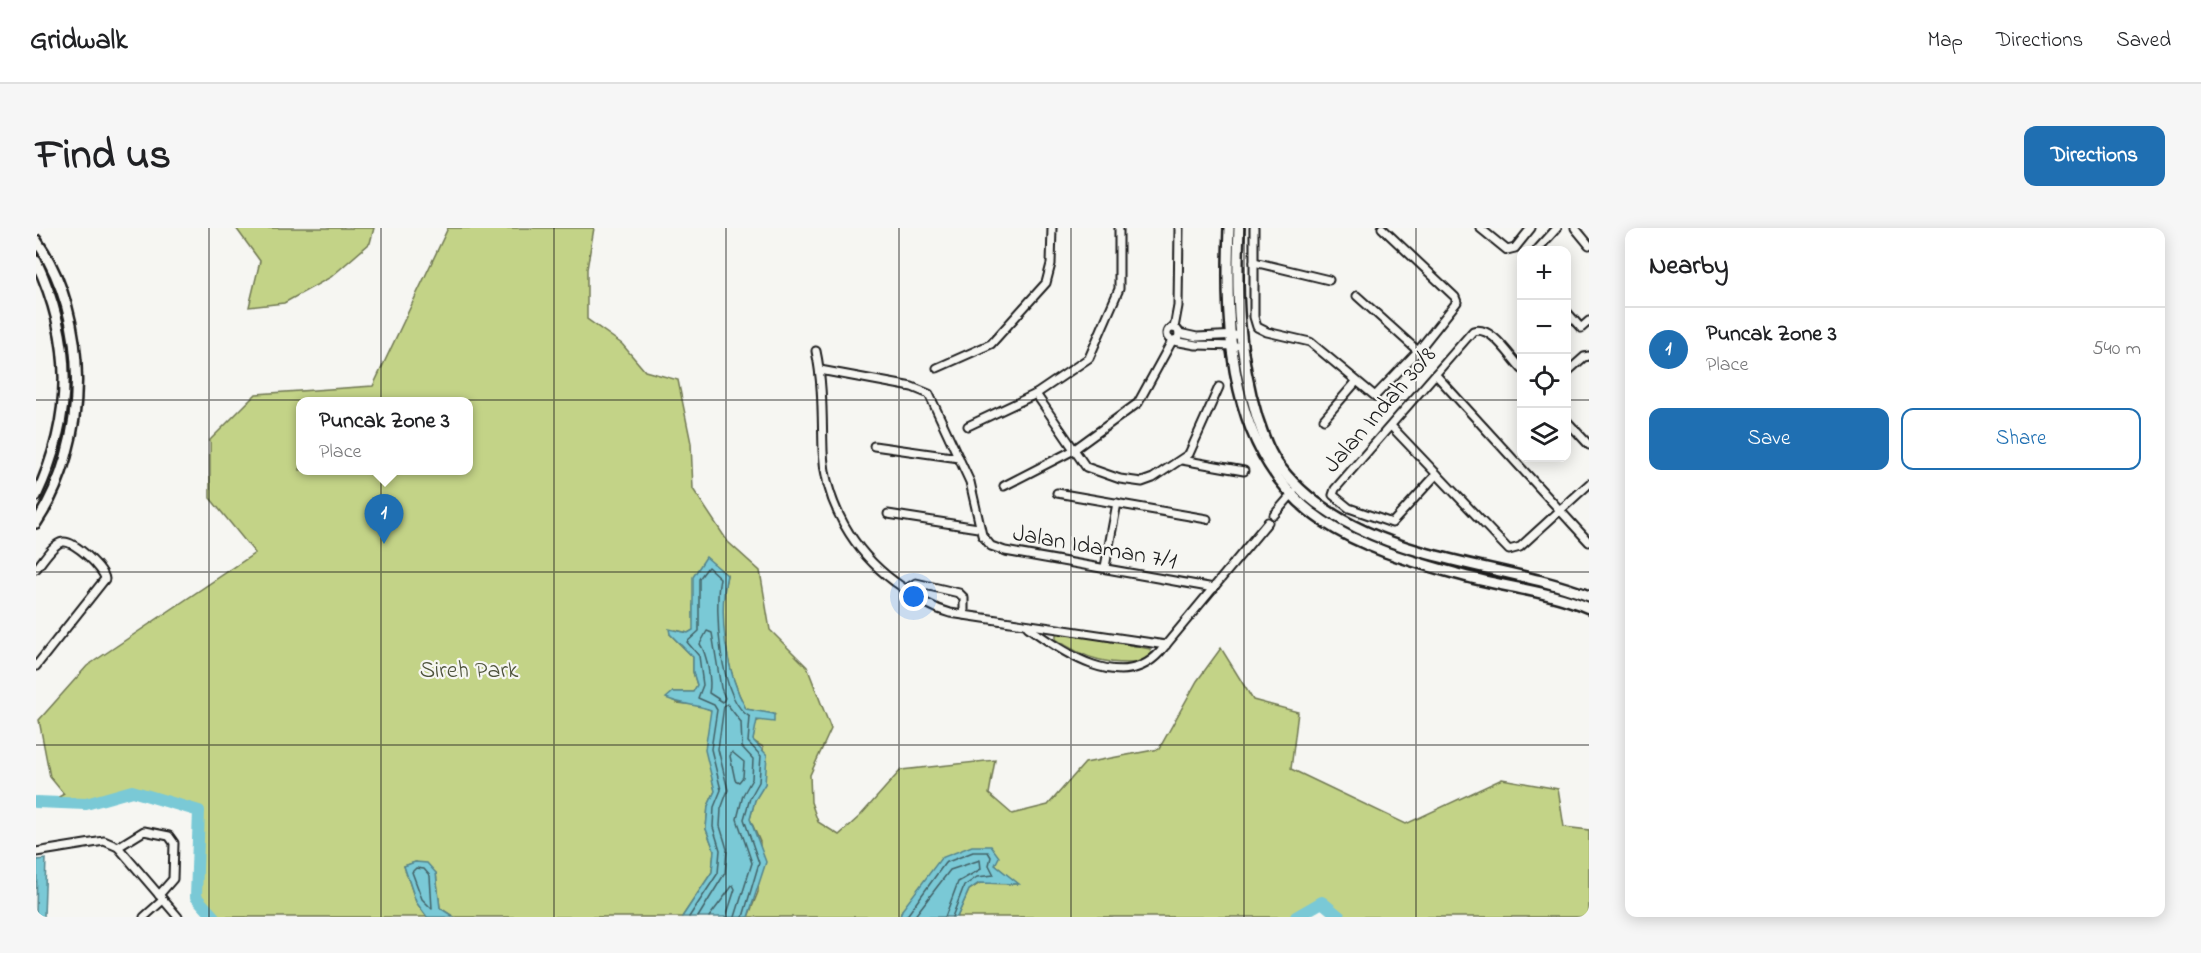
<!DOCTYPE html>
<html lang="en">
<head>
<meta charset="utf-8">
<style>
  :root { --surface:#fff; --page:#f6f6f6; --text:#202124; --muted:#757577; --line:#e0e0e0; --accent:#1f6fb2 }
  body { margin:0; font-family:"Indie Flower",sans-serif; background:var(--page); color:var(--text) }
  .controls { position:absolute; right:18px; top:18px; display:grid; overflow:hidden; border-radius:12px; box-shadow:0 3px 15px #0003 }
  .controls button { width:54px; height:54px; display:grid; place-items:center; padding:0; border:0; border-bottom:2px solid var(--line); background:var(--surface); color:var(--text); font:30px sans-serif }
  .you { position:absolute; left:878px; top:369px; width:21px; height:21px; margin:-15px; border:4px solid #fff; border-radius:50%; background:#1a73e8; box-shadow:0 0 0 9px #1a73e833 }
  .badge { display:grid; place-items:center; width:39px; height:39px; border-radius:50%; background:var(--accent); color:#fff; font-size:20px; font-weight:700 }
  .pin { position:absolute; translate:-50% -50px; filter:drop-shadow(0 2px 3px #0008) }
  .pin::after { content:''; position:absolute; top:32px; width:21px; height:18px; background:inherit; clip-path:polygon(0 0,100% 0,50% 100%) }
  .popup { position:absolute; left:260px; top:169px; width:177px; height:78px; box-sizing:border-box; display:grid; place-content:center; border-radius:12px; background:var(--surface); filter:drop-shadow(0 2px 4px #0005); font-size:20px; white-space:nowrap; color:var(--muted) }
  .popup b { font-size:22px; color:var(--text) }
  .popup::after { content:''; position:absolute; left:50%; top:100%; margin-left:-12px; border:12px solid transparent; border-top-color:var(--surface) }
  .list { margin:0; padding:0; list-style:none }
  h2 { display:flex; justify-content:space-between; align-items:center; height:78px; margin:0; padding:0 24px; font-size:26px }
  h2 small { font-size:20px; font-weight:400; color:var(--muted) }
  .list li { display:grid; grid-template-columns:39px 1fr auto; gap:18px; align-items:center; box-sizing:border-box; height:84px; padding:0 24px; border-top:2px solid var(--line) }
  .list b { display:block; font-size:22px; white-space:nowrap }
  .list p { margin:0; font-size:20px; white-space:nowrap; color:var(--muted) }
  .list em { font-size:20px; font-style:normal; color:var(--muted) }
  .actions { display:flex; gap:12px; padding:18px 24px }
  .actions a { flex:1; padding:14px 0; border:2px solid var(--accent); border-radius:12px; text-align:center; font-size:21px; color:var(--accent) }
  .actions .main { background:var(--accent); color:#fff }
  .icon { flex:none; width:33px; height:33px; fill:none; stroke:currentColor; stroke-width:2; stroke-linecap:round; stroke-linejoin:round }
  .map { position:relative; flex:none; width:1553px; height:689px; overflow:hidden; border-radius:12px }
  header { display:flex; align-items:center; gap:36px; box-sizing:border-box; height:84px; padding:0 30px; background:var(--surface); border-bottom:2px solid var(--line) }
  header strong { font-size:28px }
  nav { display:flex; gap:33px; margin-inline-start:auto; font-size:21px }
  .intro { display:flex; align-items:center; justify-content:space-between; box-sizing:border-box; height:144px; padding:0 36px }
  h1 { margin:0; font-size:42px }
  .button { padding:15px 27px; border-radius:12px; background:var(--accent); color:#fff; font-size:21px; font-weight:700 }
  main { display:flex; gap:36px; padding:0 36px }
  aside { flex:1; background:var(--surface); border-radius:12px; box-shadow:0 3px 15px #0003 }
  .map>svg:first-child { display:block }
</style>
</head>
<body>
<header>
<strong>Gridwalk</strong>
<nav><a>Map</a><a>Directions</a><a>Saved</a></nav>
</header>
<div class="intro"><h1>Find us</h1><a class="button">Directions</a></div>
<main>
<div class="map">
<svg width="1553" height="689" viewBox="0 0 1553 689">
  <rect width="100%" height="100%" fill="#f6f6f2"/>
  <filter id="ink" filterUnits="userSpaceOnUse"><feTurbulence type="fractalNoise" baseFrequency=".0167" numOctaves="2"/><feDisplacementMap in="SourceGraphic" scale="12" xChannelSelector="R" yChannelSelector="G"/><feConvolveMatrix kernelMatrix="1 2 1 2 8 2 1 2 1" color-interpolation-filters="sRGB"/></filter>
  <g filter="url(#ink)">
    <g fill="#c3d387" stroke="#707852" stroke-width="1.5" fill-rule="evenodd">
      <path d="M200,0H338L334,15L295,49L248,75L213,79L224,33Z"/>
      <path d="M412,0H558L551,41V91L586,116L609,143L642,152L655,215L657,261L692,314L724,343L734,402L771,439L795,501L774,547L775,574L782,594L803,607L824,588L865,542L959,532L953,566L976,586L1012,577L1049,535L1123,521L1161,453L1185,420L1217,472L1262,484L1255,541L1370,596L1466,551L1522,561L1528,599L1553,602V689H1304L1286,674L1260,689H921L933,662L944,655L981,656L959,637L866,682L864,689H712L722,664L724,614L714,591L719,572L729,555L727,519L717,513L719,494L738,487L710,481C690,443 681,388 691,347L657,377L658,402L652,405L640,402L634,406L657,429V444L661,457L657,464H637L641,475L662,477L675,482V544L679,563L672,578L670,601L678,622L676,644L646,689H418L404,680L400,645L380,634L368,638L380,674L391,689H178L160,669L162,583L96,563L50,576L12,575L28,566L14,549L3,492L51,438L219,325L174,270V212L220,166L337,158ZM264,174H432V242H264Z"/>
      <path d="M1024,404L1114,421L1116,427L1109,434C1074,438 1049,431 1020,411V406Z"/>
    </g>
    <g fill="#7ac9d6" stroke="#54848c" stroke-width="1.5">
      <path d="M670,329L691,347C682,388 690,444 710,481L738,486V494L721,492L717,512L731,527L729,556L719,572L714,591L730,634L712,689H646L676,644L678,622L670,601L672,578L679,563L669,522L675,482C660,476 645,477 630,470L637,464H657L661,457L657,444V429L634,406L633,401L652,405L657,402V349Z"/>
      <path d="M936,618H955L963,629L959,637L983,656L943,655L933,662L921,689H864L866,682L905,630Z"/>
      <path d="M10,631L8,689H0L1,632Z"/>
      <path d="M379,634L391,635L400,645L404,680L418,689H391L380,674L368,638Z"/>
    </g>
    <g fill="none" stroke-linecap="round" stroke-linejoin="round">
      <g stroke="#426166" stroke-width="1.5">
        <path d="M671,403L676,405L685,460L689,470L687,474L673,465C676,454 671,426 664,416Z"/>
        <path d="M696,524L708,534L707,549L703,554L699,552L694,528Z"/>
        <path d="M380,640L388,641L394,648L396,681L386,671L376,644Z"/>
        <path d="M653,689L682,645L684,622L677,599L678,579L685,562L675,521L681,482L678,477L662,470L667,457L663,428L651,414L663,403V351L672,339L684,350C678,381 683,472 714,489L712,514L725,528L723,554L714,570L708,591L723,635L707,689"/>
        <path d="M662,689L689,645L691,621L684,598L685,581L692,562L682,521L688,478L691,476L705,494L706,519L717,531L716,551L707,567L701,591L716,635L699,689"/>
        <path d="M673,689L697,657L699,661L690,689"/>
        <path d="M870,689L909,635L937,624H952L955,629L953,637L958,647L941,649L928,658L916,689"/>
        <path d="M878,689L914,642L944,632L945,641L922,654L909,689"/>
      </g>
      <g stroke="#7ac9d6" stroke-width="12">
        <path d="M0,574L50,576L96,563L163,583L160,669L178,689"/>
        <path d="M1260,689L1286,674L1304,689"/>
      </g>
      <g stroke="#1c1c1c" stroke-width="11">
        <g id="street">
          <path d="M1218,0V89L1221,99L1231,104L1274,114L1339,168L1382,123L1421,74L1419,69L1346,0"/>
          <path d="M1444,0L1471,22L1479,20L1495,0"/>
          <path d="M1539,0L1553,17"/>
          <path d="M1501,22L1521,0"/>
          <path d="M1218,34L1293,52"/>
          <path d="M1321,68L1382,123"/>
          <path d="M1530,83L1545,100L1553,93"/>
          <circle cx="1137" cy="106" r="6"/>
          <path d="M1138,100L1142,78L1143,0"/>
          <path d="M1143,105L1161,109L1203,107"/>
          <path d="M1138,113L1160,117L1200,118"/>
          <path d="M780,123C787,156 786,189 787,223C789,275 817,323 859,354C878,367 892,379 914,385L1130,417"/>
          <path d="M901,140L955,116L1010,55L1015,36L1016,0"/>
          <path d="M784,142L876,159L893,166L934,254L946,307L955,318L969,323L1178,360"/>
          <path d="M1530,145L1548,129L1553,128"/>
          <path d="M1400,147L1553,314"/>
          <path d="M1000,166L1050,239L1084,251L1106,254L1117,250L1153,226L1183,159"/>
          <path d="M1288,191L1320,154"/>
          <path d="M1530,192L1553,217"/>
          <path d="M932,198L1000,166L1053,130L1083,61V0"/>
          <path d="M1355,198L1473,322L1484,319L1553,256"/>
          <path d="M838,218L923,230"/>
          <path d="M1146,232L1208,243"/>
          <path d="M1401,246L1356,295L1313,280L1297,267L1299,261L1437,103C1456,97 1474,129 1486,141"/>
          <path d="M968,258L1036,223L1102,175L1136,113"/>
          <path d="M1021,265L1171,291"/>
          <path d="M852,286L942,300"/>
          <path d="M1238,287L1257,265"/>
          <path d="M1069,339L1081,275"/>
          <path d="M0,341C7,333 17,315 27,314C38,312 68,341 69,351L0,438"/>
          <path d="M870,361L880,355L923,365L928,370V387"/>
          <path d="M992,399C1026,424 1086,466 1124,424L1232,294"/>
          <path d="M82,619L108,603L133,608L138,615L137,651L123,667"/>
          <path d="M0,624L68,613L82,619L142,689"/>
          <path d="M108,689L127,672"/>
        </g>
      </g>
      <g stroke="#1c1c1c" stroke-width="14">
        <g id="secondary">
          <path d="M1193,0C1189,103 1192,229 1287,293C1327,320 1375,333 1421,346C1465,359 1511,362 1553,380"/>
          <path d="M1203,0C1200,65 1202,126 1221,189C1227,206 1232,224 1244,239C1278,284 1333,309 1386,324C1441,340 1500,348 1553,368"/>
          <path d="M0,12C55,91 53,215 0,295"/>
          <path d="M0,33C37,112 38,188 0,268"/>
        </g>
      </g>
      <use href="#street" stroke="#f6f6f2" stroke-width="7"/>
      <use href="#secondary" stroke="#f6f6f2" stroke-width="9"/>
    </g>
  </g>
  <path fill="none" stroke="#1c1c1c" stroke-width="1.5" stroke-opacity="0.55" d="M173,0V689M345,0V689M518,0V689M690,0V689M863,0V689M1035,0V689M1208,0V689M1380,0V689M0,172H1486M1530,172H1553M0,344H1553M0,517H1553"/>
  <g text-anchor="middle" stroke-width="4.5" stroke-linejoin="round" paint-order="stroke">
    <g font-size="24" fill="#1c1c1c" stroke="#f6f6f2">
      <text transform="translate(1343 181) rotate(-49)" y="8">Jalan Indah 30/8</text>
      <text transform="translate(1059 318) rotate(10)" y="8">Jalan Idaman 7/1</text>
    </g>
    <g font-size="24" fill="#4e533c" stroke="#f6f6f2">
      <text x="433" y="449">Sireh Park</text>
    </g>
  </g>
</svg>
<div class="controls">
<button>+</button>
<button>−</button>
<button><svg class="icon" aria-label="locate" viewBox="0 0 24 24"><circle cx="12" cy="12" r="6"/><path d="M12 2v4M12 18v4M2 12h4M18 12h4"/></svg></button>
<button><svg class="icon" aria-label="layers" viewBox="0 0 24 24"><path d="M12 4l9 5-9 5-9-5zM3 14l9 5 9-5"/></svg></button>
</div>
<div class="you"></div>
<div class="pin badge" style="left:348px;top:316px">1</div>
<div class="popup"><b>Puncak Zone 3</b>Place</div>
</div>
<aside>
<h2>Nearby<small></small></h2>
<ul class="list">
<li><span class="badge">1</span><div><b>Puncak Zone 3</b><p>Place</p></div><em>540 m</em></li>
</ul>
<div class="actions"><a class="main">Save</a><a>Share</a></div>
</aside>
</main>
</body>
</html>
